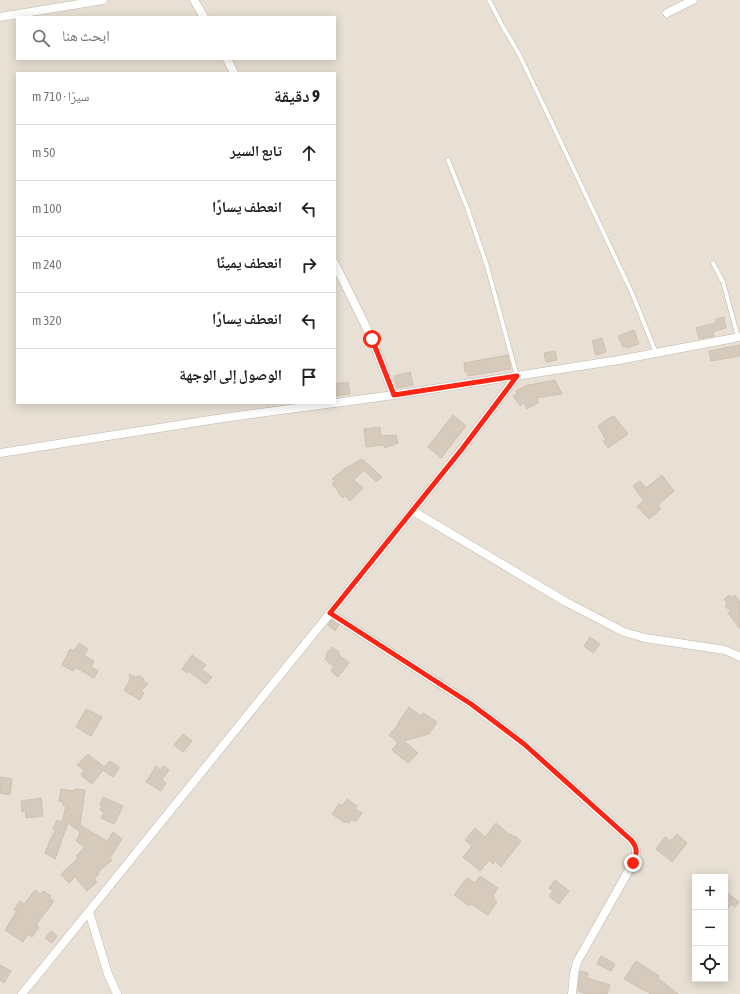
<!DOCTYPE html>
<html lang="ar">
<head>
<meta charset="utf-8">
<style>
  :root { --surface:#fff; --page:#f2f2f2; --text:#202124; --muted:#757577; --line:#e0e0e0 }
  body { margin:0; font-family:"Asap Condensed","Noto Naskh Arabic",sans-serif; background:var(--page); color:var(--text); direction:rtl }
  .controls { position:absolute; right:12px; bottom:12px; display:grid; overflow:hidden; border-radius:0px; box-shadow:0 2px 10px #0003 }
  .controls button { width:36px; height:36px; display:grid; place-items:center; padding:0; border:0; border-bottom:1px solid var(--line); background:var(--surface); color:var(--text); font:20px sans-serif }
  .stop { position:absolute; width:12px; height:12px; margin:-9px; border:3px solid #ff2413; border-radius:50%; background:#fff }
  .stop.end { background:#ff2413; border-color:#fff; box-shadow:0 1px 4px #0008 }
  .list { margin:0; padding:0; list-style:none }
  h2 { display:flex; justify-content:space-between; align-items:center; height:52px; margin:0; padding:0 16px; font-size:17px }
  h2 small { font-size:13px; font-weight:400; color:var(--muted) }
  .list li { display:grid; grid-template-columns:26px 1fr auto; gap:12px; align-items:center; box-sizing:border-box; height:56px; padding:0 16px; border-top:1px solid var(--line) }
  .list b { display:block; font-size:15px; white-space:nowrap }
  .list em { font-size:13px; font-style:normal; color:var(--muted) }
  .icon { flex:none; width:22px; height:22px; fill:none; stroke:currentColor; stroke-width:2; stroke-linecap:round; stroke-linejoin:round }
  .map { position:relative; flex:none; width:740px; height:994px; overflow:hidden; direction:ltr }
  .search { position:absolute; background:var(--surface); box-shadow:0 2px 10px #0003; left:16px; top:16px; width:320px; height:44px; display:flex; align-items:center; gap:10px; box-sizing:border-box; padding:0 14px; border-radius:0px; color:var(--muted); font-size:15px }
  .panel { position:absolute; background:var(--surface); box-shadow:0 2px 10px #0003; left:16px; top:72px; width:320px; height:332px; border-radius:0px; direction:rtl }
  .map>svg:first-child { display:block }
</style>
</head>
<body>
<div class="map">
<svg width="740" height="994" viewBox="0 0 740 994">
  <rect width="100%" height="100%" fill="#f4efe7"/>
  <path fill="#e8e0d4" fill-rule="evenodd" d="M0,0H740V994H0ZM17,17H335V59H17ZM17,73H335V403H17ZM695,877H725V979H695Z"/>
  <g fill="#d6cabc" stroke="#d1c1ae">
    <path d="M724,317L726,328L713,332L714,336L699,339L696,328L712,324L717,322L716,319Z"/>
    <path d="M634,330L639,344L627,348L626,346L623,347L618,336Z"/>
    <path d="M602,338L606,352L596,355L592,341Z"/>
    <path d="M740,345V356L711,361L709,351Z"/>
    <path d="M555,351L557,360L546,362L544,353Z"/>
    <path d="M508,355L511,369L468,376V372H465L464,363Z"/>
    <path d="M410,372L413,385L397,388L394,376Z"/>
    <path d="M555,380L562,394L536,398L539,402L527,409L524,403L520,406L513,396L517,394L516,391L529,384V385Z"/>
    <path d="M348,382L350,394L335,396V384Z"/>
    <path d="M453,415L466,426L441,458L428,447Z"/>
    <path d="M614,416L628,434L608,448L603,441L606,440L598,426L606,420Z"/>
    <path d="M380,427L381,436L396,435L398,443L385,448L384,445L366,447L364,429Z"/>
    <path d="M362,459L382,477L376,482L364,470L354,480L363,488L350,501L345,496L343,498L338,493L339,492L332,484L335,481L332,479L344,469Z"/>
    <path d="M662,475L674,491L658,505L661,509L649,519L637,506L644,501L633,486L640,481L646,488Z"/>
    <path d="M730,595L732,598L735,595L740,602V629L728,613L730,611L725,606L727,604L724,599Z"/>
    <path d="M331,620L339,625L335,631L328,625Z"/>
    <path d="M590,637L600,644L593,653L584,646Z"/>
    <path d="M79,643L88,649L84,655L94,661L91,667L98,671L94,678L77,668H75L73,671L62,665L70,649L74,651Z"/>
    <path d="M332,647L339,652L338,654L349,663L338,677L331,671L334,667L325,659L327,655L326,654Z"/>
    <path d="M192,655L206,665L202,670L212,677L206,684L188,671L187,673L182,669Z"/>
    <path d="M129,674L135,677L140,676L144,679L143,681L148,684L141,691L144,693L140,700L130,694V695L124,690L130,680Z"/>
    <path d="M409,707L421,716L423,713L437,722L429,734L404,741L418,753L408,763L392,750L398,743L389,735L399,723H398Z"/>
    <path d="M86,709L102,717L91,736L76,727Z"/>
    <path d="M183,734L192,741L183,752L174,745Z"/>
    <path d="M88,754L104,767L110,761L119,767L118,770L113,777L103,770L92,784L81,775L84,770L77,765Z"/>
    <path d="M156,766L161,770L163,766L169,770L162,779L166,783L161,791L146,782Z"/>
    <path d="M0,777L12,779L10,795L0,793Z"/>
    <path d="M61,789L74,791L75,789L85,790L80,825L107,841L113,832L122,839L110,858L112,860L98,872L99,874L94,879L97,882L87,891L75,877L69,883L61,874L78,858L76,856L85,847L76,841L80,834H79L80,832L68,823L55,859L45,853L50,840L56,830L53,829L57,820L62,822L66,806L63,805V802L59,801Z"/>
    <path d="M103,797L123,806L114,824L101,818L104,812L100,810L102,806L100,805Z"/>
    <path d="M41,798L43,816L26,818L25,811L22,812L21,801Z"/>
    <path d="M347,799L357,806L355,809L362,813L356,821L351,820L349,823L346,821L345,823L332,814L339,804L342,806Z"/>
    <path d="M496,823L510,835V834L515,837V836L521,841L501,867L495,861L493,864L489,860L480,871L463,857L472,846L465,840L475,828L485,837Z"/>
    <path d="M677,834L687,843L672,862L656,849L665,837L670,841Z"/>
    <path d="M480,876L498,888L493,895L495,897L494,899L497,902L488,915L471,904L469,906L454,895L467,878L475,883Z"/>
    <path d="M555,880L569,891L559,904L549,896L553,891L549,888Z"/>
    <path d="M35,890L40,894L43,891L51,896L49,898L54,901L36,925L39,927L32,937L28,934L23,942L5,930L17,911L14,910L20,901L24,904Z"/>
    <path d="M725,891L739,902L735,907L731,904L725,911Z"/>
    <path d="M51,931L57,936L52,943L45,938Z"/>
    <path d="M601,956L615,964L611,971L597,964Z"/>
    <path d="M636,961L659,976L658,978L678,994H651L624,979Z"/>
    <path d="M0,965L11,971L4,983L0,980Z"/>
    <path d="M580,971L588,973L587,978L610,985L607,994H587L578,991Z"/>
  </g>
  <g fill="none" stroke-linecap="round" stroke-linejoin="round">
    <g stroke="#c0b6a9" stroke-width="5">
      <g id="lane">
        <path d="M489,0L502,25L519,54L541,100L632,293L656,353"/>
        <path d="M448,160L468,210L487,266L517,376"/>
        <path d="M713,263L723,282L738,337"/>
      </g>
    </g>
    <g stroke="#c0b6a9" stroke-width="9">
      <g id="street">
        <path d="M194,0L204,17"/>
        <path d="M667,13L693,0"/>
        <path d="M0,17L103,0"/>
        <path d="M227,59L234,73"/>
        <path d="M335,264L372,339L394,395"/>
        <path d="M335,403L394,395L619,360L740,337"/>
        <path d="M0,453L223,418L334,403"/>
        <path d="M413,511L566,602L624,632L645,638L725,650L740,657"/>
        <path d="M330,613L471,704L524,744L631,840C638,848 637,853 633,863L577,962L574,974L572,994"/>
        <path d="M89,912L108,974L117,994"/>
        <path d="M22,994L403,523L462,449L517,376"/>
      </g>
    </g>
    <use href="#lane" stroke="#fff" stroke-width="4"/>
    <use href="#street" stroke="#fff" stroke-width="8"/>
  </g>
  <g fill="none" stroke-linecap="round" stroke-linejoin="round">
    <path stroke="#ff2413" stroke-width="5" d="M372,339L394,395L517,376L462,449L330,613L471,704L524,744L631,840C638,848 637,853 633,863"/>
  </g>
</svg>
<div class="controls">
<button>+</button>
<button>−</button>
<button><svg class="icon" aria-label="locate" viewBox="0 0 24 24"><circle cx="12" cy="12" r="6"/><path d="M12 2v4M12 18v4M2 12h4M18 12h4"/></svg></button>
</div>
<div class="stop" style="left:372px;top:339px"></div>
<div class="stop end" style="left:633px;top:863px"></div>
<div class="search"><svg class="icon" aria-label="search" viewBox="0 0 24 24"><circle cx="10" cy="10" r="6"/><path d="M15 15l6 6"/></svg>ابحث هنا</div>
<section class="panel">
<h2>9 دقيقة<small>سيرًا · 710 m</small></h2>
<ul class="list">
<li><svg class="icon" aria-label="ahead" viewBox="0 0 24 24"><path d="M12 20V5M6 11l6-6 6 6"/></svg><div><b>تابع السير</b></div><em>50 m</em></li>
<li><svg class="icon" aria-label="left" viewBox="0 0 24 24"><path d="M17 20v-9H6M10 6l-5 5 5 5"/></svg><div><b>انعطف يسارًا</b></div><em>100 m</em></li>
<li><svg class="icon" aria-label="right" viewBox="0 0 24 24"><path d="M7 20v-9h11M14 6l5 5-5 5"/></svg><div><b>انعطف يمينًا</b></div><em>240 m</em></li>
<li><svg class="icon" aria-label="left" viewBox="0 0 24 24"><path d="M17 20v-9H6M10 6l-5 5 5 5"/></svg><div><b>انعطف يسارًا</b></div><em>320 m</em></li>
<li><svg class="icon" aria-label="arrive" viewBox="0 0 24 24"><path d="M6 21V4h12l-3 4 3 4H6"/></svg><div><b>الوصول إلى الوجهة</b></div></li>
</ul>
</section>
</div>
</body>
</html>
